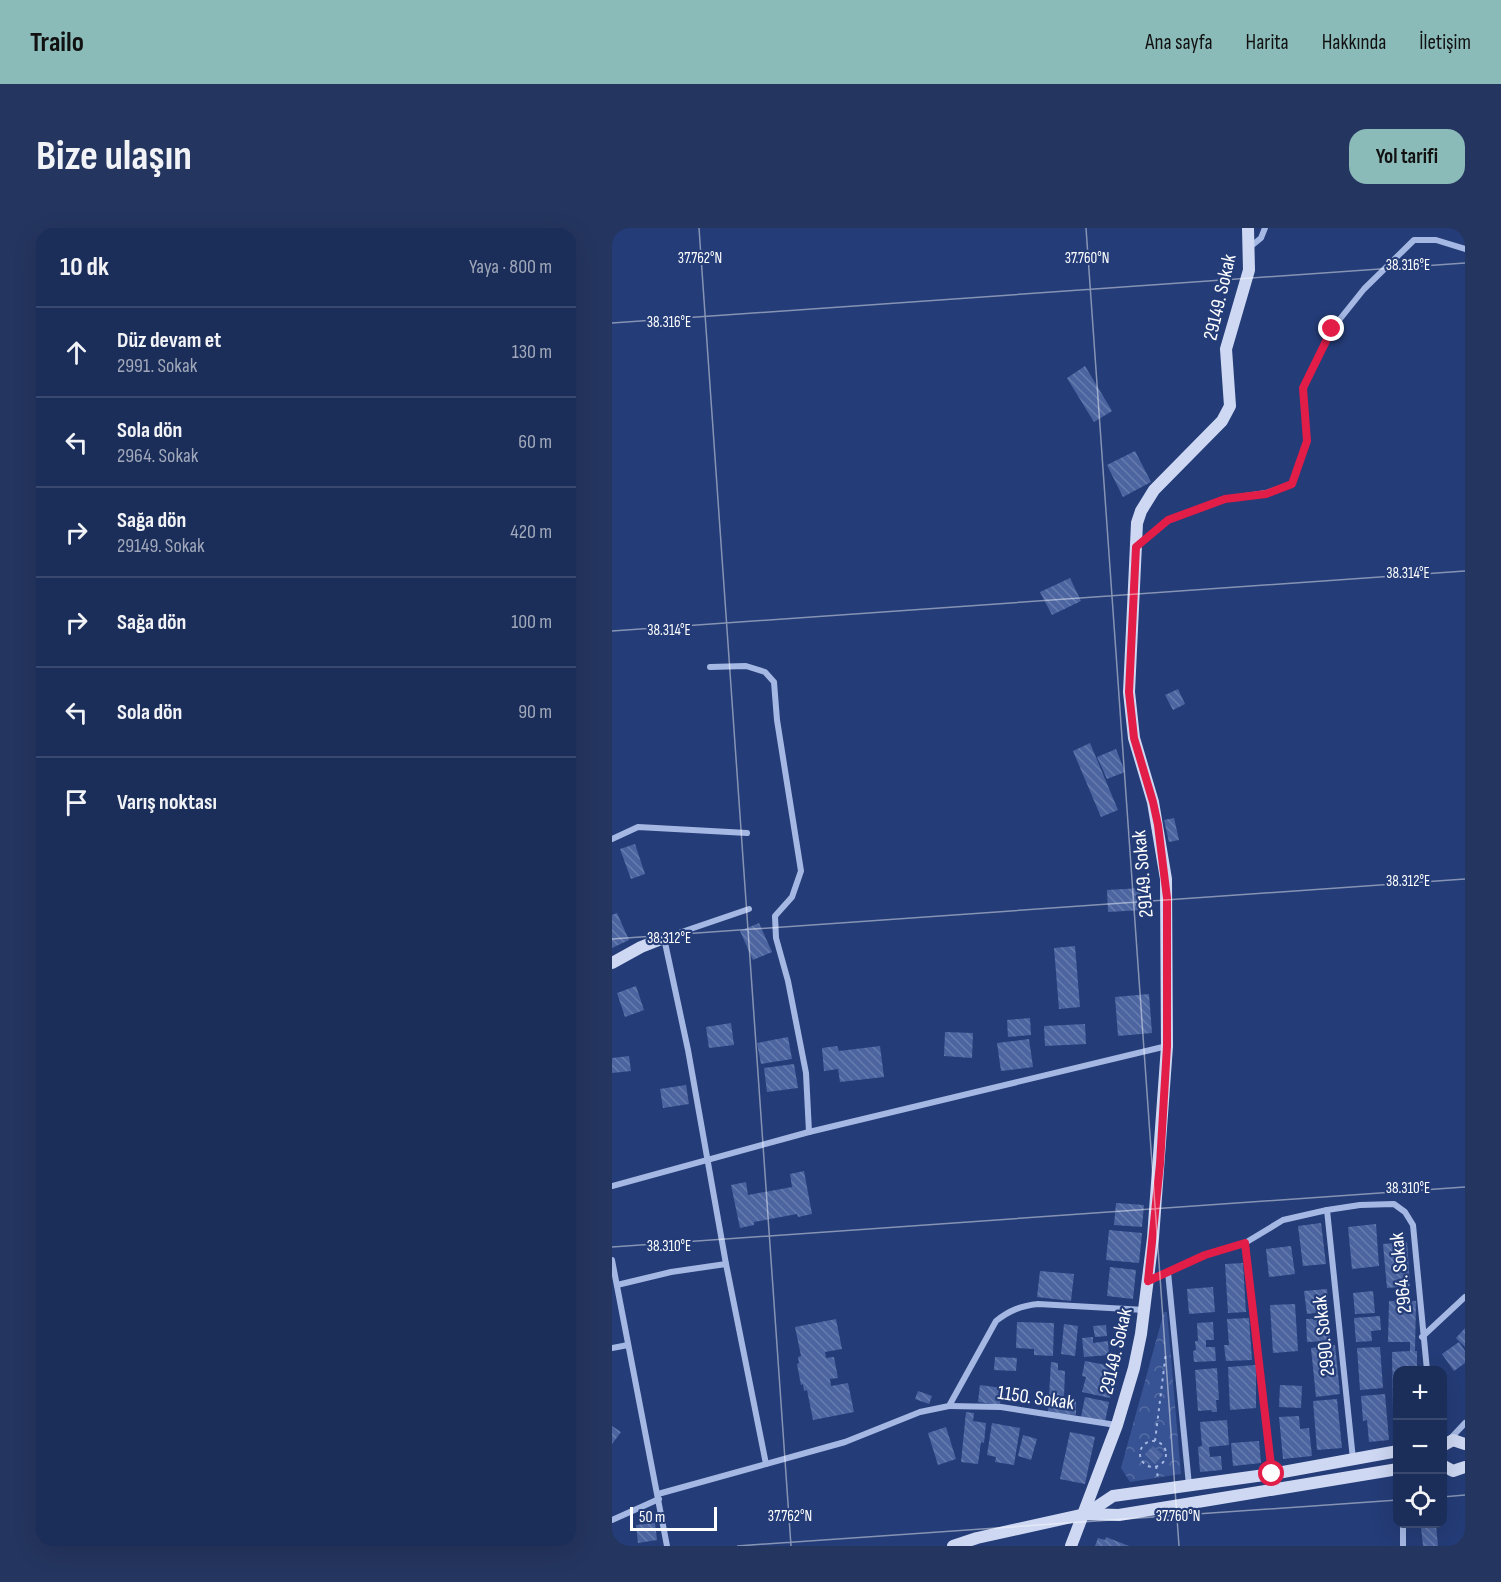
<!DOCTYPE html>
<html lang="tr">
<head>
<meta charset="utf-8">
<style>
  :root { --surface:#1b2d59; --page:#24355f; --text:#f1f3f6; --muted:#a0a8ba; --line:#39496f; --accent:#8bbbb9 }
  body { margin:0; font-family:"Sofia Sans Condensed",sans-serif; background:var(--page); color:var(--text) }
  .controls { position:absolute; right:18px; bottom:18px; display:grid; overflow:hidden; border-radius:12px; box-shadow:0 6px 24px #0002 }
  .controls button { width:54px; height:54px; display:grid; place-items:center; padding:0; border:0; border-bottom:2px solid var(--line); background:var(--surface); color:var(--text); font:30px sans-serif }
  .scale { position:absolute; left:18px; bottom:15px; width:87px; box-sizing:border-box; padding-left:6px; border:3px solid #fff; border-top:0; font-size:16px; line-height:21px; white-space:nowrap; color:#fff; -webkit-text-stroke:4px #243c77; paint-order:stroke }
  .stop { position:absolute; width:18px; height:18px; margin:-14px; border:4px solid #e11d48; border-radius:50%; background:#fff }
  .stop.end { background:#e11d48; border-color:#fff; box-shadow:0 2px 6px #0008 }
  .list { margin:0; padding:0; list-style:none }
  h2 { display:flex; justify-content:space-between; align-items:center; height:78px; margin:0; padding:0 24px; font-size:26px }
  h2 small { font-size:20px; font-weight:400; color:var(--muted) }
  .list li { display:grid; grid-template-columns:39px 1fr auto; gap:18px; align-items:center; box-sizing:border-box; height:90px; padding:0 24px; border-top:2px solid var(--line) }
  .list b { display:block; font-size:22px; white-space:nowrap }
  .list p { margin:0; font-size:20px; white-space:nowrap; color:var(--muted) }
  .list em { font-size:20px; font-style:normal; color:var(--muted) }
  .icon { flex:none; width:33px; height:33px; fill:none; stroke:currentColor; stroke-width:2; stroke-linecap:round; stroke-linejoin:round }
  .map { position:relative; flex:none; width:853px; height:1318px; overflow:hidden; border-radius:18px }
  header { display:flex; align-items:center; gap:36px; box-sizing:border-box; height:84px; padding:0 30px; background:var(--accent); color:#111 }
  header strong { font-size:28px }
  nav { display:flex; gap:33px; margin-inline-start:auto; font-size:21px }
  .intro { display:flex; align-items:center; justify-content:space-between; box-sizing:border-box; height:144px; padding:0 36px }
  h1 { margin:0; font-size:42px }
  .button { padding:15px 27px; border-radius:18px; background:var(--accent); color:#111; font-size:21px; font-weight:700 }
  main { display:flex; gap:36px; padding:0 36px }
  aside { flex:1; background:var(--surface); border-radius:18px; box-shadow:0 6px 24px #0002 }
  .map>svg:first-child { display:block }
</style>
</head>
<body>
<header>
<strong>Trailo</strong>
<nav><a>Ana sayfa</a><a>Harita</a><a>Hakkında</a><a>İletişim</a></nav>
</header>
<div class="intro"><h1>Bize ulaşın</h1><a class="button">Yol tarifi</a></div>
<main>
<aside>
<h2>10 dk<small>Yaya · 800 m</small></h2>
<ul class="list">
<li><svg class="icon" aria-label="ahead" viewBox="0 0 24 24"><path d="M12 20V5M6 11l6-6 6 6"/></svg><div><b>Düz devam et</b><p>2991. Sokak</p></div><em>130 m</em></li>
<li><svg class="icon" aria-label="left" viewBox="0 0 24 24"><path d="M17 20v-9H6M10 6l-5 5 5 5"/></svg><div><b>Sola dön</b><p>2964. Sokak</p></div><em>60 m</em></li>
<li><svg class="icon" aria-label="right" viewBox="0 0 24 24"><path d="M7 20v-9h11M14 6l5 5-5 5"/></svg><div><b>Sağa dön</b><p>29149. Sokak</p></div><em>420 m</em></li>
<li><svg class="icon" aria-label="right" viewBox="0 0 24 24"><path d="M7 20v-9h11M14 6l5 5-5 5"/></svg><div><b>Sağa dön</b></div><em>100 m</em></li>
<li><svg class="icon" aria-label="left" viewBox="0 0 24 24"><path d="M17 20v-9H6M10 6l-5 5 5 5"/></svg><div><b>Sola dön</b></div><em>90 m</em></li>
<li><svg class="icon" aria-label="arrive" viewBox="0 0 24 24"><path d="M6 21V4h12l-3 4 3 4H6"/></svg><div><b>Varış noktası</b></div></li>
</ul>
</aside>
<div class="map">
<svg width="853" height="1318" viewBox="0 0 853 1318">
  <defs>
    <pattern id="forest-crowns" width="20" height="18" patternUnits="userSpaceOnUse" patternTransform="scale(1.5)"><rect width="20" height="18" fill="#385394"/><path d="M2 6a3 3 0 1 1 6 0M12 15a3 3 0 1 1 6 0" fill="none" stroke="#566da4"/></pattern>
    <pattern id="building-back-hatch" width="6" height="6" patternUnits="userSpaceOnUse" patternTransform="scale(1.5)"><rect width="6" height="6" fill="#4c65a1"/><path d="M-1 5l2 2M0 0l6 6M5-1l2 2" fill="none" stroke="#677caf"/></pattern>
  </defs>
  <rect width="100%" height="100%" fill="#243c77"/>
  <path fill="url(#forest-crowns)" d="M552,1084H555L569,1246L518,1254L509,1240Z"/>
  <g fill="url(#building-back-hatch)">
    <path d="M473,138L500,183L482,194L455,150Z"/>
    <path d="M523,223L539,254L511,269L495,237Z"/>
    <path d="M458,350L469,373L440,387L428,364Z"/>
    <path d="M566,461L573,476L561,482L553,467Z"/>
    <path d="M478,515L506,582L489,589L461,523Z"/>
    <path d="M504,521L513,544L495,551L485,529Z"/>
    <path d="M562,590L567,612L557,614L552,592Z"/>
    <path d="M23,616L33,646L19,651L8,621Z"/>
    <path d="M529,660L530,682L496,684L495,662Z"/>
    <path d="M5,685L17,712L0,720V687Z"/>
    <path d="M147,695L160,724L141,732L128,703Z"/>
    <path d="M463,718L468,779L447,781L442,720Z"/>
    <path d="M24,758L32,782L13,789L5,765Z"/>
    <path d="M537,766L540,805L506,808L503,769Z"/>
    <path d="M418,790L419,807L396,809L395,792Z"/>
    <path d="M119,795L122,817L97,820L94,799Z"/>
    <path d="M473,796L474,816L433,818L432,798Z"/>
    <path d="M333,804L361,805L360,830L332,828Z"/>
    <path d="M176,809L180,831L149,836L145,815Z"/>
    <path d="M417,811L421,839L389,843L385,815Z"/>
    <path d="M225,818L227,823L268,818L272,849L228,854L226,841L212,843L210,820Z"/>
    <path d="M17,828L19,843L0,845V830Z"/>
    <path d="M182,836L186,860L155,864L152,840Z"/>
    <path d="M74,857L77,876L51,880L48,861Z"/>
    <path d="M192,943L200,986L186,989L185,986L142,994V997L128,1000L119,957L134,954L136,967L180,959L178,946Z"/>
    <path d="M504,975L532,977L530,999L502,997Z"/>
    <path d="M709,995L714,1036L691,1038L686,998Z"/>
    <path d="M764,996L767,1038L740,1041L736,999Z"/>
    <path d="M497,1002L530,1005L527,1035L494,1032Z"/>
    <path d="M795,1014L798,1058L775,1060L771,1016Z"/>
    <path d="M679,1018L683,1046L657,1049L654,1021Z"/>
    <path d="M631,1035L634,1084L616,1085L613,1036Z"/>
    <path d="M498,1039L524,1042L521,1071L495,1068Z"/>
    <path d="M428,1043L462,1046L459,1073L425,1069Z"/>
    <path d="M601,1059L603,1084L577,1086L575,1061Z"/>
    <path d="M715,1061L717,1083L695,1086L692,1063Z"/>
    <path d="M761,1063L763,1085L743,1086L741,1065Z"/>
    <path d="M777,1073H804L803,1123H805V1142H786V1183H781L780,1124L798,1123V1114H776Z"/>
    <path d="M683,1076L686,1123L661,1125L658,1077Z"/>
    <path d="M768,1088L769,1102L759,1103L760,1113L744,1114L742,1090Z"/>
    <path d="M637,1090L640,1132L614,1133L612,1117H617L615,1091Z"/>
    <path d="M717,1090L718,1113L695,1114L694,1091Z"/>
    <path d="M224,1091L230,1121L213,1124L214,1130L222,1129L226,1150L218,1151L219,1158L236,1155L242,1184L201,1192L195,1162L192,1163L191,1156L189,1157L185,1136L187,1135L186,1129L189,1128L183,1099Z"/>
    <path d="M405,1094L442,1095L441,1128L422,1127V1121L404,1120Z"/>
    <path d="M601,1094L602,1112H594V1119H603L604,1133L582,1134L581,1123L584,1122L583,1113H586L585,1095Z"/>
    <path d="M452,1096L466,1098L463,1128L449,1126Z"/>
    <path d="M494,1097L495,1108L483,1109L481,1098Z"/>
    <path d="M853,1100V1119L844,1110Z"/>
    <path d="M481,1109V1115L496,1113L497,1127L472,1129L470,1110Z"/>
    <path d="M847,1114L853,1123V1135L842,1143L830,1126Z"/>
    <path d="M723,1117L728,1166L704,1169L699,1120Z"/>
    <path d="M768,1119L771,1160L748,1162L745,1120Z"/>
    <path d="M383,1129L405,1130L404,1143L382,1142Z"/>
    <path d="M473,1133L504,1139L498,1170L470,1164L474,1149L470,1148Z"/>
    <path d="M439,1134L446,1135V1142L453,1143L452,1169L464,1170V1187L436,1185Z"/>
    <path d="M644,1137V1180L618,1182L616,1139Z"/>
    <path d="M605,1140L607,1172H604L605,1184H600L599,1182L586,1183L583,1142Z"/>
    <path d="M368,1157L390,1160L388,1177L366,1174Z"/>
    <path d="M668,1157L690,1158L689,1180L667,1179Z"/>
    <path d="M306,1163L320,1168L317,1176L303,1171Z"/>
    <path d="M773,1166L777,1212L757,1214L755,1192L751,1193L749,1168Z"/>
    <path d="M473,1169L497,1174L493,1194L469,1189Z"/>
    <path d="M725,1171L730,1220L705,1222L701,1173Z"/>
    <path d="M354,1184L362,1185L361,1193L374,1195L372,1215L369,1214L366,1236L349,1234Z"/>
    <path d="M687,1188L688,1201L697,1200L700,1228L671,1231L667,1189Z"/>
    <path d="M615,1192L617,1217L597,1219L598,1229L609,1228L610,1242L588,1244L586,1219L590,1218L588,1194Z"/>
    <path d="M380,1195L408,1200L402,1237L383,1234L384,1229L375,1227Z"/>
    <path d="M0,1198L9,1204L0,1216Z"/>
    <path d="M334,1199L344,1231L326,1237L316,1205Z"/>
    <path d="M458,1204L483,1209L473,1256L448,1251Z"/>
    <path d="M411,1207L425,1211L419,1232L406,1228Z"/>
    <path d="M647,1213L649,1235L621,1238L619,1215Z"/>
    <path d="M541,1218L551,1227L543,1236L533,1226Z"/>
    <path d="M43,1295L45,1312L26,1315L24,1297Z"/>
    <path d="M824,1297L826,1318H811L809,1299Z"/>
    <path d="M494,1309L517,1318H483L486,1310L493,1312Z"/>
  </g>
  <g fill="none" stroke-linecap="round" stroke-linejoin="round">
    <g stroke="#a5b8e3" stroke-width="2" stroke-dasharray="3 4.5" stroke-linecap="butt">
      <path d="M543,1213L554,1124"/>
      <circle cx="541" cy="1226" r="13"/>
      <path d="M544,1238L546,1250"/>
    </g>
    <g stroke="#a5b8e3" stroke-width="6">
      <path d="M638,19L649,10L653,0"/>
      <path d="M524,319L557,292L613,271L654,265L680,256L695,214L691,160L720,101L752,61L802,12H824L853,21"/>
      <path d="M98,439L134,438L153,444L162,454L165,492L189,643L180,669L163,688L164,710L176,753L194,845L197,904"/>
      <path d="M0,611L26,599L135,605"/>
      <path d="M137,681L52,710L76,822L114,1036L154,1236"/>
      <path d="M0,958L197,904L555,818"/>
      <path d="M715,982L741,1231"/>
      <path d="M633,1015L660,1246"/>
      <path d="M0,1032L55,1318"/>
      <path d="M556,1044L577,1257"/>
      <path d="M536,1053L593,1027L633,1015L671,992L715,982L748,977L782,976L793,984L801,997L815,1142"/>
      <path d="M5,1057L59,1044L114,1036"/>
      <path d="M810,1109L853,1069"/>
      <path d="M0,1120L16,1117"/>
      <path d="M337,1178L389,1179L504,1197"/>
      <path d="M837,1212L853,1195"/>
      <path d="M46,1266L233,1214L308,1184L337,1178L384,1093C398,1082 409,1078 426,1076L533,1082"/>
      <path d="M0,1292L47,1271"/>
      <path d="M791,1296V1318"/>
    </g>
    <g stroke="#ced8f3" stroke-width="12">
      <path d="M0,735L29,719L52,710"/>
      <path d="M830,1218L841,1212L853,1216"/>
      <path d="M830,1237L841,1243L853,1239"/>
      <path d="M474,1286L501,1268L660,1246L786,1223"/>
      <path d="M341,1318L365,1310L473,1286L507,1287L786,1241"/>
      <path d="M459,1318L505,1197L522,1140L529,1106L541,1010L555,818L554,651L541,574L522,510L517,464L525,295L529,283L542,262L610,193L618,178L614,121L637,42L636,0"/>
    </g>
  </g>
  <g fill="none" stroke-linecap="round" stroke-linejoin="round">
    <path stroke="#e11d48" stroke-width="8" d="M660,1246L633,1015L593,1027L536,1053L548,936L555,818V670L546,597L541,574L522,510L517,464L524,319L556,292L613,271L654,266L680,256L695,213L691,160L720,101"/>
  </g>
  <path fill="none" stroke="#fff" stroke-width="1.5" stroke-opacity="0.45" d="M87,0L179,1318M474,0L567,1318M0,95L853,35M0,403L853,343M0,711L853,651M0,1019L853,959M830,1269L853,1267M125,1318L786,1272"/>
  <g text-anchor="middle" stroke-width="4.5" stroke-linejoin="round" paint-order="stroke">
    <g font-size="20" fill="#fff" stroke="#243c77">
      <text transform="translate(607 69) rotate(-77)" y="7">29149. Sokak</text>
      <text transform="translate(530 646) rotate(-95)" y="7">29149. Sokak</text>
      <text transform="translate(788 1045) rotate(-96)" y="7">2964. Sokak</text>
      <text transform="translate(711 1108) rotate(-96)" y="7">2990. Sokak</text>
      <text transform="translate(503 1123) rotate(-77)" y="7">29149. Sokak</text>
      <text transform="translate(424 1169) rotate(8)" y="7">1150. Sokak</text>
    </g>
  </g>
  <g font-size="15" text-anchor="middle" fill="#fff" stroke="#243c77" stroke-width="4.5" stroke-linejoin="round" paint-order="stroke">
    <text x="88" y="35">37.762°N</text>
    <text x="475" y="35">37.760°N</text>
    <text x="796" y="42">38.316°E</text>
    <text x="57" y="99">38.316°E</text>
    <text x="796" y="350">38.314°E</text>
    <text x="57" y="407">38.314°E</text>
    <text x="796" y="658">38.312°E</text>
    <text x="57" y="715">38.312°E</text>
    <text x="796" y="965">38.310°E</text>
    <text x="57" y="1023">38.310°E</text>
    <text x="178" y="1293">37.762°N</text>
    <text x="566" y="1293">37.760°N</text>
  </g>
</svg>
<div class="controls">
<button>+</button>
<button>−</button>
<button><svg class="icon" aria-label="locate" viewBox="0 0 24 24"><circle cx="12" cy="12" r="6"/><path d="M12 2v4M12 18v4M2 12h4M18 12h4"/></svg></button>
</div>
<div class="scale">50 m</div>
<div class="stop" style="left:660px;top:1246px"></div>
<div class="stop end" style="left:720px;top:101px"></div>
</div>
</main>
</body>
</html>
